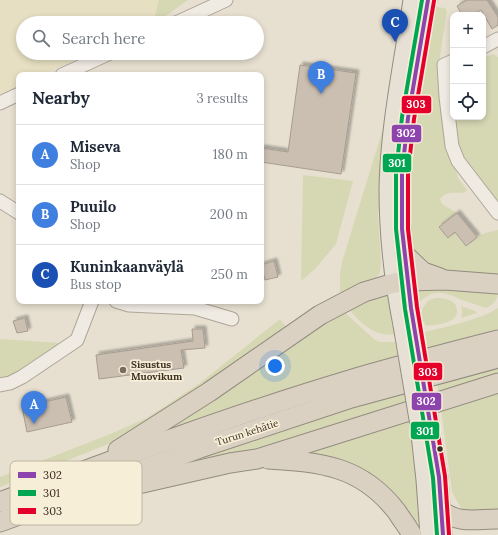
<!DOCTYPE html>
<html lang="en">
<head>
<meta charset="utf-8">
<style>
  :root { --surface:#fff; --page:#f6f6f7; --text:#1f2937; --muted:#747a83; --line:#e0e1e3; --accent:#786c5e }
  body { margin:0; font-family:Lora,serif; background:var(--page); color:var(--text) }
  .controls { position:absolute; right:12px; top:12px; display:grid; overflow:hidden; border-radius:8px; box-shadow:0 2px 6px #0003 }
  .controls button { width:36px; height:36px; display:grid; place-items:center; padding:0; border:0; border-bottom:1px solid var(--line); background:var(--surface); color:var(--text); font:20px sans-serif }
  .you { position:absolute; left:275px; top:366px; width:14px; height:14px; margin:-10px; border:3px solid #fff; border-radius:50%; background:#1a73e8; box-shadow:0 0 0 6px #1a73e833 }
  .badge { display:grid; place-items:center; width:26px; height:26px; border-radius:50%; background:var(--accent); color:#fff; font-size:13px; font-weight:700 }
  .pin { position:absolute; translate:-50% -33px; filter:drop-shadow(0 1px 2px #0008) }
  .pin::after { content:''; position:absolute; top:21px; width:14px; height:12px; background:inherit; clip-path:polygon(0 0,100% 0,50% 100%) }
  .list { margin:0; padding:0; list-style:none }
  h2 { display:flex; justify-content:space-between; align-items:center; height:52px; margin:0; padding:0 16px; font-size:17px }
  h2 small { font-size:13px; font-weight:400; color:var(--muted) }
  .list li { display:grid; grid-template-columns:26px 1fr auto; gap:12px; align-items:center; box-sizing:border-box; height:60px; padding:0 16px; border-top:1px solid var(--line) }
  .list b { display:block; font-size:15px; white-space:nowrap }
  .list p { margin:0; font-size:13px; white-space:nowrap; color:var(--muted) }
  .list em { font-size:13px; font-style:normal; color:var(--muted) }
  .icon { flex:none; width:22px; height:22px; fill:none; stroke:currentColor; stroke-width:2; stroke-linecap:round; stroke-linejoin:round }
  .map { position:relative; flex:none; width:498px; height:535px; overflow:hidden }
  .search { position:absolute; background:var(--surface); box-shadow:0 2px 6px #0003; left:16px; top:16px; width:248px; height:44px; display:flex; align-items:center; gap:10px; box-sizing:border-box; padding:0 14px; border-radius:22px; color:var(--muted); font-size:15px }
  .panel { position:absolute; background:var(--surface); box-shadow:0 2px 6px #0003; left:16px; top:72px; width:248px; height:232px; border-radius:8px }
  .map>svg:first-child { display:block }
</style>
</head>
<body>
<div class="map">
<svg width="498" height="535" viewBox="0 0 498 535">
  <defs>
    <filter id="shadow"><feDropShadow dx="3" dy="-3" stdDeviation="1" flood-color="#0004"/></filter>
  </defs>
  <rect width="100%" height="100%" fill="#e7e0d1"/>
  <path fill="#e6dfc2" d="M0,0H159L153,23H23V53H91L42,75H19V85L0,94Z"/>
  <g fill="#d6d7b3">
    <path d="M159,0H188L156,23H153Z"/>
    <path d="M435,7L445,8L447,11L440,56V73L448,143L458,178L467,190L464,193C456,193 445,191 440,199L442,204L457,213L439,227L448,238L455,232L477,237L485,233L498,230V279L437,272L415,254L410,242L406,200L415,104Z"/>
    <path d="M493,54L498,57V205L475,175L457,144L454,117H483V58Z"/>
    <path d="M394,75L386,162L378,215L381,263L380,273L372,282L340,294V275L342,262L382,132Z"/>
    <path d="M303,175L353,181L336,244L315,269L301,281Z"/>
    <path d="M414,289H498C498,299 495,304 486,308C478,305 470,303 462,300C443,291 432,288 417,305Z"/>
    <path d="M384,295L389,297L396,334C374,338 360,322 348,308Z"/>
    <path d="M435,298C444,298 457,299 457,311C457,314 456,317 453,319C447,324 434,325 426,326L422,319V309L428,301Z"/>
    <path d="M461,306L475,311L477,313L461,318L462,312Z"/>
    <path d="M498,308V329L428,348L425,332C445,327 482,319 498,308Z"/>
    <path d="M343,311L374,339L379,342H395L398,358L328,376L235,407L152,436Z"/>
    <path d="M280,319L287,328L149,424L111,443L0,487V477L108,435L147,418L200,383Z"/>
    <path d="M0,339L61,343L8,377H0Z"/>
    <path d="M498,366V376L439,394L437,383Z"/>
    <path d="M498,391V512L462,510L452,492L441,409Z"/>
    <path d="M405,392L407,406L252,452L154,474L324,416Z"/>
    <path d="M409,417L424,523L416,522L412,521L384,488L292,454Z"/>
  </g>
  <g fill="#cbbfb2" stroke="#a89c90" filter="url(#shadow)">
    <path d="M467,0H487L498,17V25L492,29L481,10L472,15H462L457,6Z"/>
    <path d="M300,65L356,73L341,174L261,162V148L288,152Z"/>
    <path d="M457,213L477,237L466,246L455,232L448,238L439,227Z"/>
    <path d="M274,261L278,277L265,280L261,265Z"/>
    <path d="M25,318L28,331L17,333L13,321Z"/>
    <path d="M192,329H203L205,348L181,350L184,368L99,379L96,355L193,341Z"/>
    <path d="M66,397L72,422L27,432L22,407Z"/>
  </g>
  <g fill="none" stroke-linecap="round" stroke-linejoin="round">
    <g stroke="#ada599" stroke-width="15">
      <g id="minor">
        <path d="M176,23L226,0"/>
        <path d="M483,47L498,39"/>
        <path d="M453,61L444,65L446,97L452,146L458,161L498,213"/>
        <path d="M62,75L110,53"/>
        <path d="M0,103L19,94"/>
        <path d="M0,201L19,213"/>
        <path d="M116,301L129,305L195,308L232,319"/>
        <path d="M0,385L10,383L22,377L77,340L92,301"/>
      </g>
    </g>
    <g stroke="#928b80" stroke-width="19">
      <g id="major">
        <path d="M413,323C407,279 400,234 401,190C403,126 416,62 428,0"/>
        <path d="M402,325C393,280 388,235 388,189C389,126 403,62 412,0"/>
        <path d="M430,423L439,477L443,535"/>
        <path d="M419,425L425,480L429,535"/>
      </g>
    </g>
    <g stroke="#928b80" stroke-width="21">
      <g id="highway">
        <path d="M404,254L423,272L440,278"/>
        <path d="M118,450L209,392L320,315L364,292L394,283L407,281L445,280L498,284"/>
        <path d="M268,459C321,462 362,466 397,512C402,520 408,527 412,535"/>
        <path d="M112,490L230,463L257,459L498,383"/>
        <path d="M0,502C115,459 229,416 346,381C396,366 447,353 498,340"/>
        <path d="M442,511C459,524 477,519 498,519"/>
        <path d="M0,522L200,448L351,398L498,358"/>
      </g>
    </g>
    <use href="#minor" stroke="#efebe3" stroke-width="13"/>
    <use href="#major" stroke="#e6e1d4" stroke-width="17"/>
    <use href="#highway" stroke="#dad1c2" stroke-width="19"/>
    <g stroke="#928b80" stroke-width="19" stroke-linecap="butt">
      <g id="major-bridge">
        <path d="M413,323L430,423"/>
        <path d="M402,325L419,425"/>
      </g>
    </g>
    <use href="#major-bridge" stroke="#e6e1d4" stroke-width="17"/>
    <g stroke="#f7eed8" stroke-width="7">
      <path id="bus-1" d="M428,0L408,118L402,173V229L411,308L439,477L443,535"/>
    </g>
    <g stroke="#f7eed8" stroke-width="7">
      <path id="bus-2" d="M422,0L402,117L396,173V229L405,309L433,478L437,535"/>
    </g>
    <g stroke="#f7eed8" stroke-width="7">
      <path id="bus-3" d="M434,1L414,119L408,173V229L417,307L445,476L449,535"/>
    </g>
    <use href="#bus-1" stroke="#8e44ad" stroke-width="4"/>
    <use href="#bus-2" stroke="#00a651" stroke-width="4"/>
    <use href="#bus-3" stroke="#e4002b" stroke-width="4"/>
  </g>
  <circle fill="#786c5e" stroke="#f7eed8" stroke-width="1.5" cx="123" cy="370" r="4"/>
  <circle fill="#3d2e20" stroke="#f7eed8" stroke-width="1.5" cx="440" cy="449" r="3.5"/>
  <g text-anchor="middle" stroke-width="3.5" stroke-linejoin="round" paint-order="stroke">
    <g font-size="10" font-weight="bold" fill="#3d2e20" stroke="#f7eed8" text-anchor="start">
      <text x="131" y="368">Sisustus<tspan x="131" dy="12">Muovikum</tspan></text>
    </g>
    <g font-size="10" fill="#3d2e20" stroke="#f7eed8">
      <text transform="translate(247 432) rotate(-18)" y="4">Turun kehätie</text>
    </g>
  </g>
  <rect x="10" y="461" width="132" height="64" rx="6" fill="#f7eed8" stroke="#bfb4a1" stroke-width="1"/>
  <rect x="18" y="472" width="18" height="6" fill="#8e44ad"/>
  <rect x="18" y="490" width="18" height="6" fill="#00a651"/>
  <rect x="18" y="508" width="18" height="6" fill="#e4002b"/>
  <g font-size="11" fill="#3d2e20">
    <text x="43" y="479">302</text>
    <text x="43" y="497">301</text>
    <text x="43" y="515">303</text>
  </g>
  <g stroke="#f7eed8" stroke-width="1.5">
    <rect x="401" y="95" width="31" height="19" rx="4" fill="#e4002b"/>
    <rect x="391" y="124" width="31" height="19" rx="4" fill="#8e44ad"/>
    <rect x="382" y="153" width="30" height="20" rx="4" fill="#00a651"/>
    <rect x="413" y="362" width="30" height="19" rx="4" fill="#e4002b"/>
    <rect x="411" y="392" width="31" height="19" rx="4" fill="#8e44ad"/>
    <rect x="410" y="421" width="30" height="19" rx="4" fill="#00a651"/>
  </g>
  <g font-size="11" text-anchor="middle" font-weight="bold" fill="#fff">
    <text x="416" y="108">303</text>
    <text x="406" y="137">302</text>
    <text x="397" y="167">301</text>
    <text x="428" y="376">303</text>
    <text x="426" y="405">302</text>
    <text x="425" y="435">301</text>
  </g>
</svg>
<div class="controls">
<button>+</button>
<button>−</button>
<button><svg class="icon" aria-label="locate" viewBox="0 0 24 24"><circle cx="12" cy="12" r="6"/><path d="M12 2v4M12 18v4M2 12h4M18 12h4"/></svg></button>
</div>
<div class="you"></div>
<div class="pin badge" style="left:34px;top:424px;background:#3f7fe0">A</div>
<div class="pin badge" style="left:321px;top:94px;background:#3f7fe0">B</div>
<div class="pin badge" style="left:395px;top:42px;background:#1a4fb4">C</div>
<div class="search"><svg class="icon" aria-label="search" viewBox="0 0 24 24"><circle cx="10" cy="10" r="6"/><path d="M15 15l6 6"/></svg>Search here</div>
<section class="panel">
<h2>Nearby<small>3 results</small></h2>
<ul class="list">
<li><span class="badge" style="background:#3f7fe0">A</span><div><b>Miseva</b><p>Shop</p></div><em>180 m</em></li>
<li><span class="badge" style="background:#3f7fe0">B</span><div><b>Puuilo</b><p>Shop</p></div><em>200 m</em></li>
<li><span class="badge" style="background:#1a4fb4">C</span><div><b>Kuninkaanväylä</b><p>Bus stop</p></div><em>250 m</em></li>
</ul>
</section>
</div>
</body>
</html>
